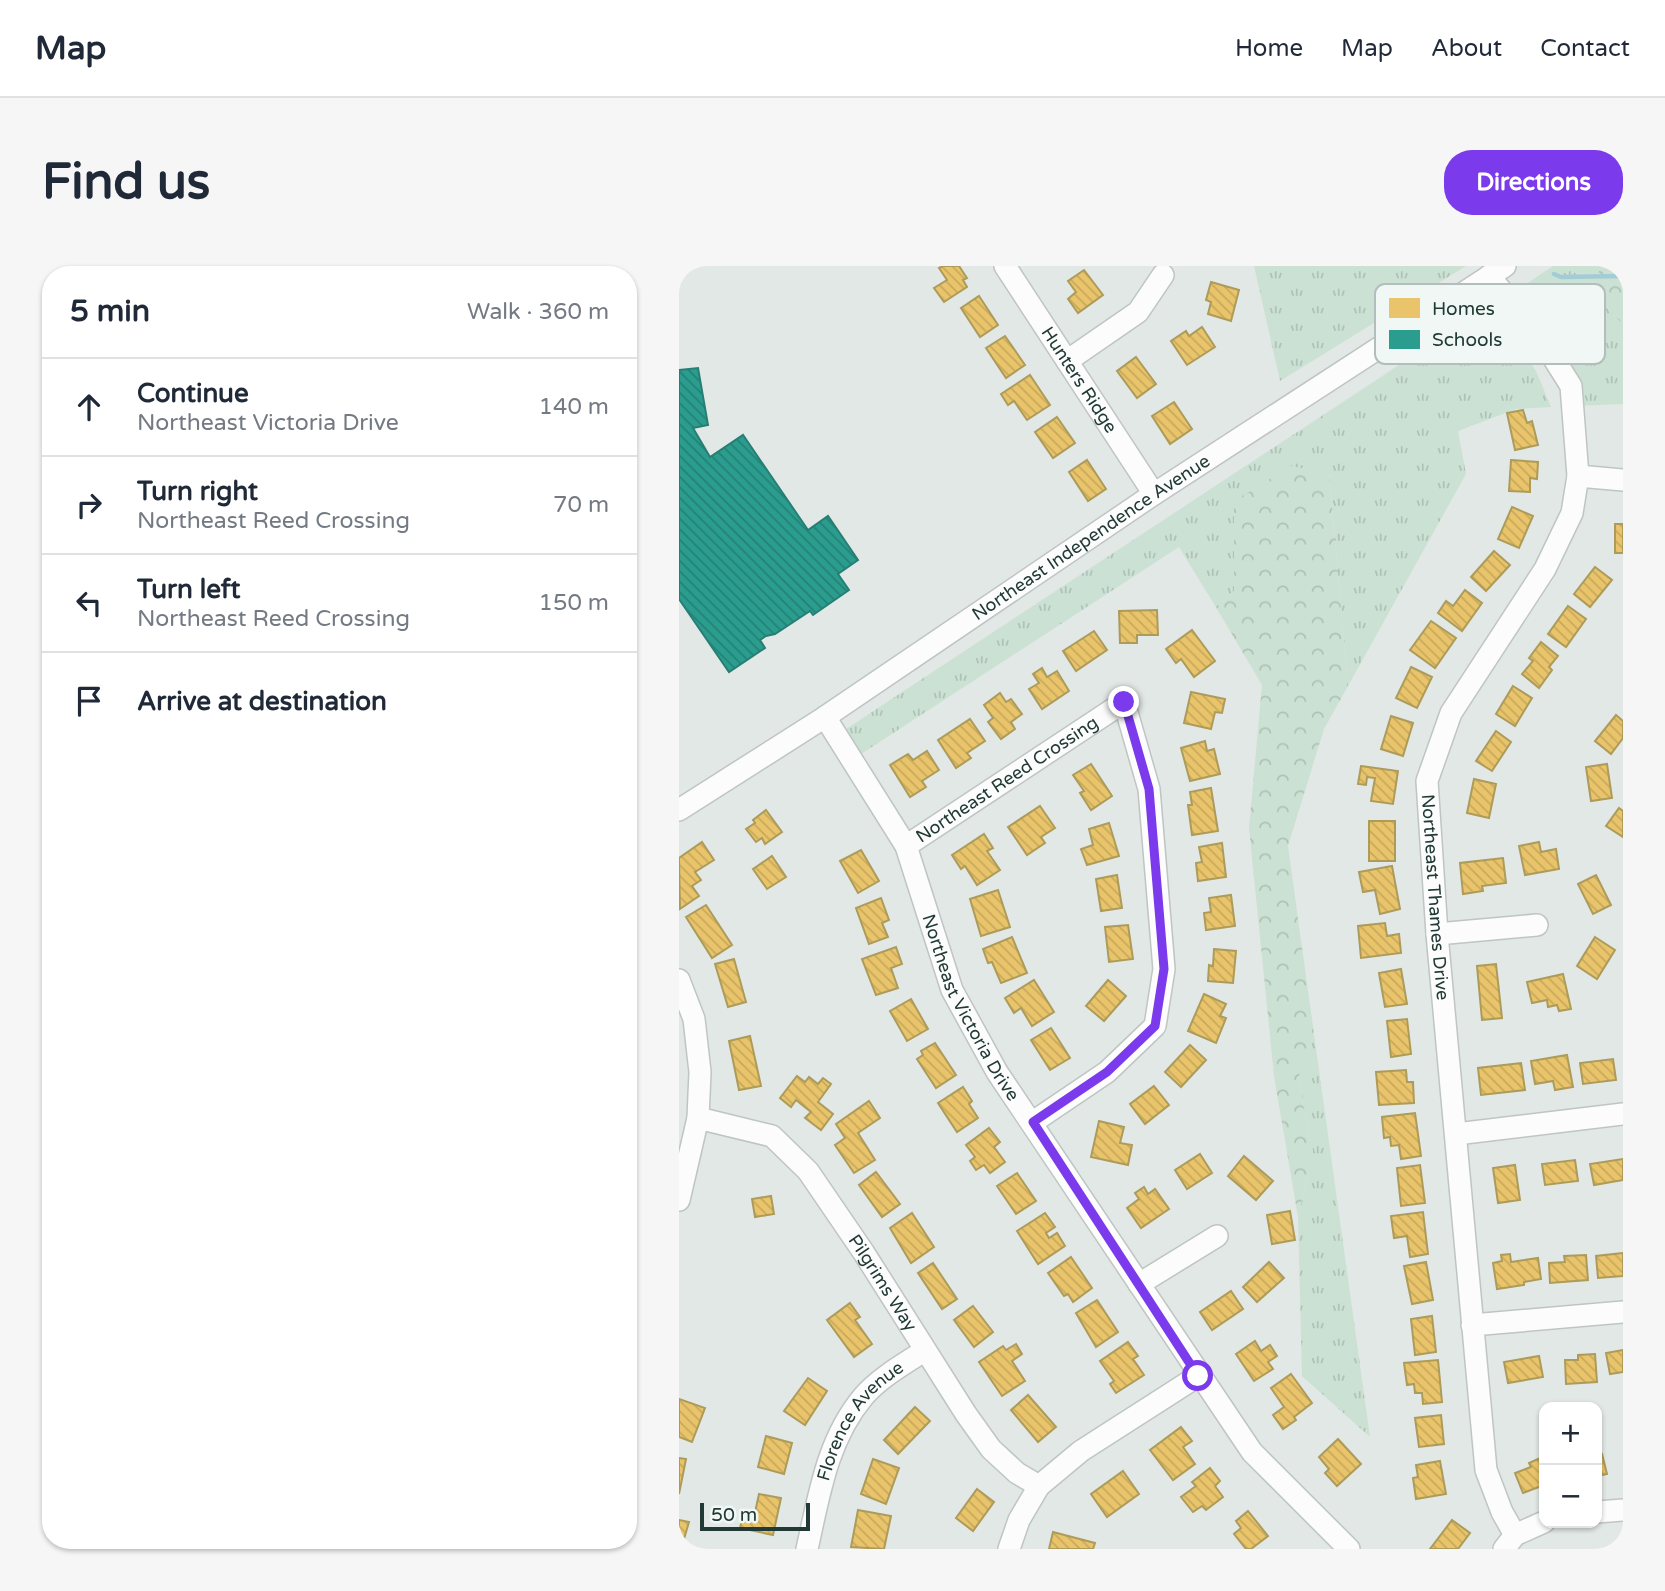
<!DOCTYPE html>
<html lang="en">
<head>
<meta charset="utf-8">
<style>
  :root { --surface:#fff; --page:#f6f6f7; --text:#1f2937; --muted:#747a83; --line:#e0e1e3; --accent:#7c3aed }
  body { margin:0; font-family:"Varela Round",sans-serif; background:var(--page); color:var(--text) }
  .controls { position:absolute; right:21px; bottom:21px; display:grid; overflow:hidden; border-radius:14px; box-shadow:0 2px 5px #0004 }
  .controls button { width:63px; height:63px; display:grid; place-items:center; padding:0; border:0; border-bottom:2px solid var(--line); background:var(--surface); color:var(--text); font:35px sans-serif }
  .scale { position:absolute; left:21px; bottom:18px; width:110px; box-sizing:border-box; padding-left:7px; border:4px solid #213a35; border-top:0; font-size:19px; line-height:24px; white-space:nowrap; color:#213a35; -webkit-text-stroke:5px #f0f7f4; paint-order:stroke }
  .stop { position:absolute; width:21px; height:21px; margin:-16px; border:5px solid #7c3aed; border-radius:50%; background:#fff }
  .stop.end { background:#7c3aed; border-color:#fff; box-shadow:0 2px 7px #0008 }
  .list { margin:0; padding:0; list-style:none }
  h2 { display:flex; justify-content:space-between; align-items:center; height:91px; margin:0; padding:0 28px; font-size:30px }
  h2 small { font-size:23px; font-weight:400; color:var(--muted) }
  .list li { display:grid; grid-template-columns:46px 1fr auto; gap:21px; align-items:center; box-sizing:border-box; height:98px; padding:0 28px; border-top:2px solid var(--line) }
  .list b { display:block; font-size:26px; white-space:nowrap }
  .list p { margin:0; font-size:23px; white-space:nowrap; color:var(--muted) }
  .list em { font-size:23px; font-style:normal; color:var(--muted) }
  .icon { flex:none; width:38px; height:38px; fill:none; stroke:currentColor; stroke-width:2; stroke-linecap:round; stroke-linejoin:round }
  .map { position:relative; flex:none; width:944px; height:1283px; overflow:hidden; border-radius:28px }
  header { display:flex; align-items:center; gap:42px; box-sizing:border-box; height:98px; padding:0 35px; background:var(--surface); border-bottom:2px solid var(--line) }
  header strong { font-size:33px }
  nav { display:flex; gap:38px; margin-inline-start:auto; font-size:24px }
  .intro { display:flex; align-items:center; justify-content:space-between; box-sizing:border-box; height:168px; padding:0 42px }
  h1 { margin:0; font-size:49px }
  .button { padding:18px 32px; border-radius:28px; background:var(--accent); color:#fff; font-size:24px; font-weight:700 }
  main { display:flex; gap:42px; padding:0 42px }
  aside { flex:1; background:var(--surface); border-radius:28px; box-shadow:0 2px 5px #0004 }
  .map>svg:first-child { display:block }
</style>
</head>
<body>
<header>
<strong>Map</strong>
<nav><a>Home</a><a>Map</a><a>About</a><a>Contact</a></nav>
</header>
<div class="intro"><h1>Find us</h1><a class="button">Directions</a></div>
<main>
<aside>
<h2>5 min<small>Walk · 360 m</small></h2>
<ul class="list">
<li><svg class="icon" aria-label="ahead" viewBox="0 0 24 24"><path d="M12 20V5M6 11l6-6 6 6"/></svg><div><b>Continue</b><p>Northeast Victoria Drive</p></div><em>140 m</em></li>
<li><svg class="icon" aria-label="right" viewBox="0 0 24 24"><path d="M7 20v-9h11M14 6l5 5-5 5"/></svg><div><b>Turn right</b><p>Northeast Reed Crossing</p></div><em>70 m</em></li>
<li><svg class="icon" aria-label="left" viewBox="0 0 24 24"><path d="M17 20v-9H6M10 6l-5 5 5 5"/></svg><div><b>Turn left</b><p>Northeast Reed Crossing</p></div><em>150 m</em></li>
<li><svg class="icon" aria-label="arrive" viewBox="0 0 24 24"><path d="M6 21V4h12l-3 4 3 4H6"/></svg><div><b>Arrive at destination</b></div></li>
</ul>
</aside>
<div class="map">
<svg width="944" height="1283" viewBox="0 0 944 1283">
  <defs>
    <pattern id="grass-tufts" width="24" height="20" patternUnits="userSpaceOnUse" patternTransform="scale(1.75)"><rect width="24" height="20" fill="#cbe1d3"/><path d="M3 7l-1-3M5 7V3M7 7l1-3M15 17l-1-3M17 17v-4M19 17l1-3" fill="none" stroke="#aec2b6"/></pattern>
    <pattern id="forest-crowns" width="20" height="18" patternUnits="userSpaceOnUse" patternTransform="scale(1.75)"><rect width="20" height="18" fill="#cbe1d3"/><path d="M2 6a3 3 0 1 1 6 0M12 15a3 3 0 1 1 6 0" fill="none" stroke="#aec2b6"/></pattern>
    <pattern id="homes-back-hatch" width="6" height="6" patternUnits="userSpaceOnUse" patternTransform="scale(1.75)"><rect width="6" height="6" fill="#e9c46a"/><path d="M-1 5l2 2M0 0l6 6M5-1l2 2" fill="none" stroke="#c8a95c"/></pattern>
    <pattern id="schools-back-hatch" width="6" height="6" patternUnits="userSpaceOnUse" patternTransform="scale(1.75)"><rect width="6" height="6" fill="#2a9d8f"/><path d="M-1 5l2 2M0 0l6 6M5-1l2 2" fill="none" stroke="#248176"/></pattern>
  </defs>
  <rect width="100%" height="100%" fill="#e2e8e5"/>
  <g fill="url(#grass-tufts)">
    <path d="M575,0H787L601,115Z"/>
    <path d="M874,0H923L909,24L944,58V138L896,140L834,27Z"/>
    <path d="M805,43L816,46L857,105L872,141L837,143L779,165L787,208L669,420L650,207L556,235L555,325L538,343L500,281L173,494L161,467Z"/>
    <path d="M635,768L691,1171L623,1110L619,951L634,886L619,813Z"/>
  </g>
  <g fill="url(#forest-crowns)">
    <path d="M923,0H944V58L909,24Z"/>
    <path d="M612,200L650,207L669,420L645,463L609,580L635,768L619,813L634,886L619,951L595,810L570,562L583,419L538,343L555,325V235Z"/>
  </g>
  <g fill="url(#homes-back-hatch)" stroke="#ad9b5a" stroke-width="2">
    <path d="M264,0H280L288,12L284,14L288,21L265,36L255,22L268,14L260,2Z"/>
    <path d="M405,4L424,29L399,47L389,33L397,26L389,15Z"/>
    <path d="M532,16L560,24L552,55L529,48L532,36L527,34Z"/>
    <path d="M300,30L319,59L301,71L282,42Z"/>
    <path d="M523,61L536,81L508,99L492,75L507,65L510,70Z"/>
    <path d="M326,70L346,99L327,112L307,82Z"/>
    <path d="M457,91L477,118L458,132L438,105Z"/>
    <path d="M351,109L371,139L348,154L335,135L329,139L322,128Z"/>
    <path d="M495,136L513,163L491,178L473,150Z"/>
    <path d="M844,144L848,157L853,155L859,179L836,184L828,147Z"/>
    <path d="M378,151L396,177L374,192L356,166Z"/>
    <path d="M408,194L427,223L409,235L390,206Z"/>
    <path d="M832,194L859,196L858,213L851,212V226L830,225Z"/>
    <path d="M833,241L854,250L840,282L819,273Z"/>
    <rect x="936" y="258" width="8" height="29"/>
    <path d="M815,285L831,299L807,325L792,311Z"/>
    <path d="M916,301L933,314L911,341L895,328Z"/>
    <path d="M786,324L803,337L783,365L759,347L767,335L774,340Z"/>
    <path d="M889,340L907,353L887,381L869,368Z"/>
    <path d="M478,344L479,369H458V377H441L440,345Z"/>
    <path d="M752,355L777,372L756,402L731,384Z"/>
    <path d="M513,364L536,395L515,411L502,393L497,397L487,383Z"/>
    <path d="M415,365L428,384L397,405L384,385Z"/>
    <path d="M862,376L879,390L870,401L873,404L860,422L843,408L854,395L850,392Z"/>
    <path d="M732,401L753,411L738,442L717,432Z"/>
    <path d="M363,402L368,411L378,405L390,425L363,443L350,423L360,417L354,408Z"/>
    <path d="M834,420L853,432L836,460L817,448Z"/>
    <path d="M512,426L546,433L543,447L536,446L532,463L505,457Z"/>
    <path d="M321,427L327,436L332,433L343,448L332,456L336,463L322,473L309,456L314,452L305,439Z"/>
    <path d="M937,449L944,455V472L932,488L916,475Z"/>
    <path d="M712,450L734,457L724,490L702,483Z"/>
    <path d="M291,453L306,475L288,487L292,492L277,502L259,474Z"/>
    <path d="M817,465L832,476L813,505L797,495Z"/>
    <path d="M526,475L528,485L535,483L541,508L511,515L502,482Z"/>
    <path d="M248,485L260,504L243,515L247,521L231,531L211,499L229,488L234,494Z"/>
    <path d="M412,498L433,530L412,544L401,527L405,525L394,509Z"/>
    <path d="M928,498L933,532L912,535L907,501Z"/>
    <path d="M682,500L719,505L714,538L692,535L696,512L688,511L687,519L679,518Z"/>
    <path d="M795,513L817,518L810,552L788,547Z"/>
    <path d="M532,522L539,565L513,569L509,539H513L511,526Z"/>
    <path d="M361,540L376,562L362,571L366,577L348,589L329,561Z"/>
    <path d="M940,542L944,545V571L927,560Z"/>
    <path d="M87,544L103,566L86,578L83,572L77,576L67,563L76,557L74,554Z"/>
    <rect x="690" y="555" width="26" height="40"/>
    <path d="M430,557L440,590L408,599L402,583L414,579L410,563Z"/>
    <path d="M305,568L314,582L308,585L321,604L298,619L286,600L282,603L273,589Z"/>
    <path d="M23,576L35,594L16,606L22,614L13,620L20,630L1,643L0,592Z"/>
    <path d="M860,576L862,586L877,583L880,603L846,609L840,580Z"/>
    <path d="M543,577L547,611L519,615L517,597L523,596L520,581Z"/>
    <path d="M182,584L200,615L179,627L161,595Z"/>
    <path d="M93,590L107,611L88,623L74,603Z"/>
    <path d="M824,592L827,617L803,620L804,625L784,628L781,597Z"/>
    <path d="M713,600L721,643L701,648L696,624L684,626L680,606Z"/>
    <path d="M438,609L443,642L422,645L417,613Z"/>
    <path d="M917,609L932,639L914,648L899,618Z"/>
    <path d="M319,624L331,661L302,670L291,633Z"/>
    <path d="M552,629L556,660L527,664L525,647L532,646L530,632Z"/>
    <path d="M202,632L210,654L203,657L209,671L190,678L177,642Z"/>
    <path d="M27,639L53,679L33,692L7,651Z"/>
    <path d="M706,657L708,670L720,668L722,687L682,692L679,660Z"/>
    <path d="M449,659L454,693L430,696L426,661Z"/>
    <path d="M333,671L348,707L322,717L313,696L309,697L304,683Z"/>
    <path d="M916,671L936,684L918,713L898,700Z"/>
    <path d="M217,681L223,698L212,702L219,722L197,729L183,693Z"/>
    <path d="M535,683L557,685L554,717L529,715L530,699L534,700Z"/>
    <path d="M55,693L67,736L49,741L36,698Z"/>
    <path d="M817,698L823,752L803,754L798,700Z"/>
    <path d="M722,703L728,738L706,741L700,707Z"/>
    <path d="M884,708L892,743L880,745L878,739L869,741L868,734L853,737L848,716Z"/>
    <path d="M355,714L375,746L353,760L342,742L335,747L326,732Z"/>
    <path d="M429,714L447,730L425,755L407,740Z"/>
    <path d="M525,728L547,738L541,750L547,752L537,777L509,765Z"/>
    <path d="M232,733L249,763L228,775L211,745Z"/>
    <path d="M728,753L732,788L712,791L708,755Z"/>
    <path d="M372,762L391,792L371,804L352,774Z"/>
    <path d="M71,770L82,820L60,824L50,775Z"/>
    <path d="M256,777L277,809L257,822L238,793L244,789L242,785Z"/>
    <path d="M511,779L527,794L502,821L486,806Z"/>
    <path d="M888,789L894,821L876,824L874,815L856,818L852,795Z"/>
    <path d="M934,793L937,814L904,818L901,797Z"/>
    <path d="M842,797L846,824L802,829L799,802Z"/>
    <path d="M727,804L728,816H734L735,837L700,839L697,806Z"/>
    <path d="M118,810L126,816L130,811L139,818L144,812L152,818L139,836L154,848L142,864L126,852L132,846L117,834L112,841L101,832Z"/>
    <path d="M475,820L490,839L466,858L451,838Z"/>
    <path d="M284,821L293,835L290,838L299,852L278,866L259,837Z"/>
    <path d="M190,835L201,852L179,867L196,894L175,907L156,879L166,872L157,858Z"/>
    <path d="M736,847L742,890L722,893L720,879L712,880L711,871L705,872L703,851Z"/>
    <path d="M420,855L445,861L441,877L453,879L449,899L412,891Z"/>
    <path d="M310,862L321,876L315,881L326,896L311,907L305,899L297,904L291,895L296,891L287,879Z"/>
    <path d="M521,888L533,907L508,923L496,904Z"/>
    <path d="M565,890L594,915L577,934L549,910Z"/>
    <path d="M944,893V914L915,919L911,898Z"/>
    <path d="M896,894L899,915L866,919L863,898Z"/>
    <path d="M741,899L746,937L722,940L718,902Z"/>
    <path d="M836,899L841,934L819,937L814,902Z"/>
    <path d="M197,906L221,938L203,951L180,919Z"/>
    <path d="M338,907L357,935L337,948L318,920Z"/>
    <path d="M465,921L469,928L476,923L490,943L462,962L448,942L460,933L456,927Z"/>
    <path d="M92,930L95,948L76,951L73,933Z"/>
    <path d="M611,945L616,974L593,978L588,949Z"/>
    <path d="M744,946L749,988L731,991L728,970L715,972L712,950Z"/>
    <path d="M233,947L255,981L232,997L211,962Z"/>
    <path d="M366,947L376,961L367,967L370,972L378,967L386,980L359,998L338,965Z"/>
    <path d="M944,987V1010L919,1012L917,990Z"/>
    <path d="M831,988L832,996L859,992L862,1013L845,1016V1019L818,1023L814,997L823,995L822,989Z"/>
    <path d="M907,989L909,1014L871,1017L870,997L886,996L885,990Z"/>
    <path d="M392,991L413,1022L394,1036L389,1028L385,1030L369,1007Z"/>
    <path d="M590,996L605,1012L578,1036L564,1021Z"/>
    <path d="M747,996L754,1034L733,1038L725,1000Z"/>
    <path d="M254,997L278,1033L263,1043L239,1007Z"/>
    <path d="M552,1025L564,1043L533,1064L521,1046Z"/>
    <path d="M418,1034L439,1066L417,1081L397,1047Z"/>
    <path d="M171,1037L181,1051L176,1054L193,1078L175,1091L148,1054Z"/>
    <path d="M294,1040L314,1066L295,1081L275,1054Z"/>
    <path d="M753,1050L757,1086L736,1089L732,1053Z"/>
    <path d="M576,1075L582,1085L591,1079L598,1090L589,1096L594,1103L575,1115L557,1088Z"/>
    <path d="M449,1076L459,1090L454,1093L465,1109L437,1127L431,1118L435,1115L421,1095Z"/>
    <path d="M337,1078L343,1088L333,1095L346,1115L323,1130L300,1096L324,1080L327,1084Z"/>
    <path d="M944,1084V1106L931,1108L927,1087Z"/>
    <path d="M916,1088L918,1116L887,1118L886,1094H899V1089Z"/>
    <path d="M860,1090L864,1111L829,1117L825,1096Z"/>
    <path d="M759,1094L763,1136L744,1138L743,1127H736L735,1118L728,1119L725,1097Z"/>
    <path d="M612,1108L633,1137L615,1151L617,1154L604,1163L594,1149L605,1141L592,1122Z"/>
    <path d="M129,1112L148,1125L126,1159L105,1145Z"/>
    <path d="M349,1129L377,1161L359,1176L332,1144Z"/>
    <path d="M0,1133L26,1142L13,1176L0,1171Z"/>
    <path d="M236,1141L251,1155L219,1188L205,1174Z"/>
    <path d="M762,1149L765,1178L740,1181L736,1152Z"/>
    <path d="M502,1161L513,1175L504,1181L516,1198L494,1214L471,1184Z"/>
    <path d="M87,1170L113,1177L105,1208L79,1201Z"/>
    <path d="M659,1173L682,1198L658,1220L646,1207L650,1203L640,1191Z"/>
    <path d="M923,1188L928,1208L918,1210V1189Z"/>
    <path d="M0,1192L7,1193L0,1228Z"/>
    <path d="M861,1192L863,1197L865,1195V1219L844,1227L836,1207L852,1201L850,1197Z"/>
    <path d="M194,1193L220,1202L207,1238L182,1228Z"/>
    <path d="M761,1195L767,1228L737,1233L734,1212L739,1211L737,1199Z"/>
    <path d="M531,1202L541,1215L536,1220L544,1231L527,1244L523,1240L514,1246L502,1231L517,1220L513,1216Z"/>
    <path d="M444,1205L460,1228L428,1251L412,1228Z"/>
    <path d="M298,1223L315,1236L294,1265L277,1252Z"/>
    <path d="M80,1228L102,1232L94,1269L61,1262L64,1249L75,1251Z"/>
    <path d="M179,1244L212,1250L205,1283L172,1281Z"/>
    <path d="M569,1245L589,1270L572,1283H567L555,1268L562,1262L557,1255Z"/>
    <path d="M0,1254L10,1256L2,1283H0Z"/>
    <path d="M773,1254L791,1267L779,1283H751Z"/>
    <path d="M374,1266L416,1277L414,1283H370Z"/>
  </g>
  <path fill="url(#schools-back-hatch)" stroke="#277f74" stroke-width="2" d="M19,102L29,159L14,162L31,191L64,169L129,264L149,250L179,294L159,308L170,324L134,349L131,345L96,368L87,370L81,374L86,382L50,406L0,333V104Z"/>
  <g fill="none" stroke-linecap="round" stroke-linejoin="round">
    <path stroke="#a4ccd6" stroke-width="4.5" d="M875,8L882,11L944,10"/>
    <g stroke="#bfc5c2" stroke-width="24">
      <g id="minor">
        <path id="s1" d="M326,0L475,228"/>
        <path id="s2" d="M810,10L860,69L892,120L899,210L893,247L866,303L772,447L748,515L758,668L807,1204L823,1246L836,1269"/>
        <path d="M388,95L459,46L484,9"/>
        <path d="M899,210L944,214"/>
        <path id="s3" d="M146,451L227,580L273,724L318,806L573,1186L670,1283"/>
        <path id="s4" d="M0,544L146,451L475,228L826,0"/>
        <path id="s5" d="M227,580L445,436L470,523L485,703L476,760L428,806L354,856"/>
        <path d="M758,668L858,659"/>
        <path d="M0,714L15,753L21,806L19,852L0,934"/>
        <path id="s6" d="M19,852L93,870L129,905L185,987L287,1148L312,1183L338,1207L360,1220"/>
        <path d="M777,868L944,848"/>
        <path d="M460,1018L538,970"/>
        <path d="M793,1059L944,1046"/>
        <path d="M918,1246L944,1244"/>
        <path id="s7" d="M128,1283C140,1230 148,1174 184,1131C200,1112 225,1098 245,1085"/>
        <path d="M330,1283L340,1254L360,1220L402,1185L519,1110"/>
        <path d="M825,1283L836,1269L865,1256"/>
      </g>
    </g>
    <use href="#minor" stroke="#fbfcfb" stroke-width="21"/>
  </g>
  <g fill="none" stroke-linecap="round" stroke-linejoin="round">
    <path stroke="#7c3aed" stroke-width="9" d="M445,436L470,523L485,703L476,760L428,806L354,856L519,1110"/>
  </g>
  <g text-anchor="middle" stroke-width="7" stroke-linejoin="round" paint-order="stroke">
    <g font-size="18" fill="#213a35" stroke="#f0f7f4">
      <text dy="6" stroke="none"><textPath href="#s1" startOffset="136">Hunters Ridge</textPath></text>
      <text dy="6" stroke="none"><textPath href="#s4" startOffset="494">Northeast Independence Avenue</textPath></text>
      <text dy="6" stroke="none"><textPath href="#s5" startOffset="121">Northeast Reed Crossing</textPath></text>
      <text dy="6" stroke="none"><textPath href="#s2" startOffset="688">Northeast Thames Drive</textPath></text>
      <text dy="6" stroke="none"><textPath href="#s3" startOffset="327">Northeast Victoria Drive</textPath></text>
      <text dy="6" stroke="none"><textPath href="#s6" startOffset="261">Pilgrims Way</textPath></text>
      <text dy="6" stroke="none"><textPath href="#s7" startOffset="142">Florence Avenue</textPath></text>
    </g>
  </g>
  <rect x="696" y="18" width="230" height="80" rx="10" fill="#f0f7f4" stroke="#b2bebb" stroke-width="2"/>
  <rect x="710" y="32" width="31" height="20" fill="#e9c46a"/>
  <rect x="710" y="64" width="31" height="19" fill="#2a9d8f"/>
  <g font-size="19" fill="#213a35">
    <text x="753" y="49">Homes</text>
    <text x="753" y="80">Schools</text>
  </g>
</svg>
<div class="controls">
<button>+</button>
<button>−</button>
</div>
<div class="scale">50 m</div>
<div class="stop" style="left:519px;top:1110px"></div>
<div class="stop end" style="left:445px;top:436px"></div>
</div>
</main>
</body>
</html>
